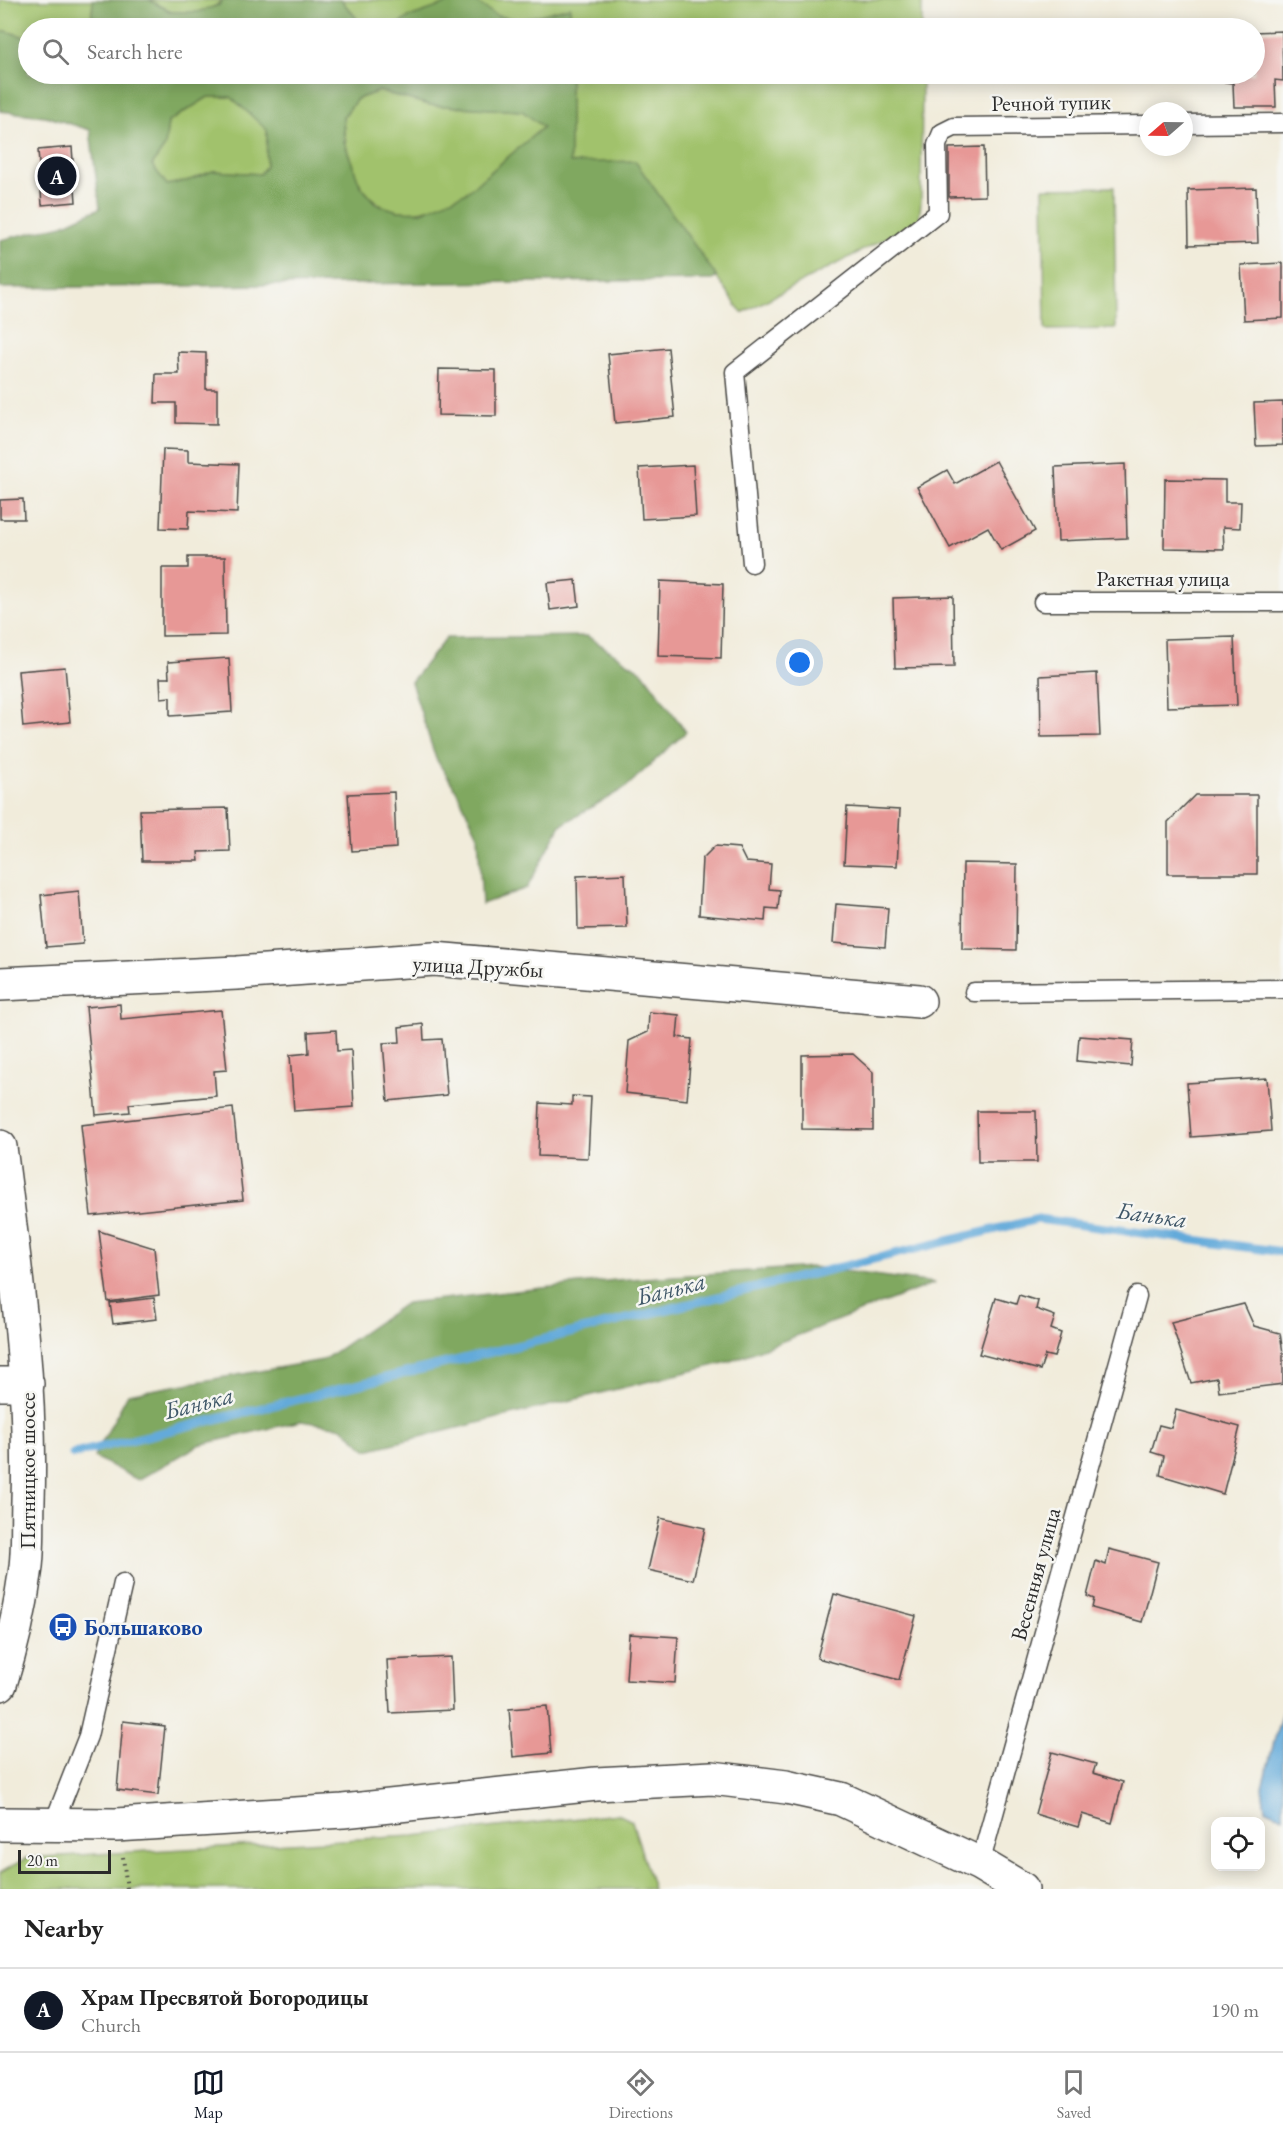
<!DOCTYPE html>
<html lang="en">
<head>
<meta charset="utf-8">
<style>
  :root { --surface:#fff; --page:#f6f6f6; --text:#222; --muted:#767676; --line:#e0e0e0; --accent:#111827 }
  body { margin:0; font-family:"EB Garamond",serif; background:var(--page); color:var(--text) }
  .controls { position:absolute; right:18px; bottom:18px; display:grid; overflow:hidden; border-radius:12px; box-shadow:0 3px 15px #0003 }
  .controls button { width:54px; height:54px; display:grid; place-items:center; padding:0; border:0; border-bottom:2px solid var(--line); background:var(--surface); color:var(--text); font:30px sans-serif }
  .compass { position:absolute; left:1139px; top:102px; width:54px; height:54px; border-radius:50%; background:var(--surface); box-shadow:0 3px 15px #0003; rotate:250deg }
  .scale { position:absolute; left:18px; bottom:15px; width:93px; box-sizing:border-box; padding-left:6px; border:3px solid #2b2b2b; border-top:0; font-size:16px; line-height:21px; white-space:nowrap; color:#2b2b2b; -webkit-text-stroke:4px #f6f6f2; paint-order:stroke }
  .you { position:absolute; left:800px; top:663px; width:21px; height:21px; margin:-15px; border:4px solid #fff; border-radius:50%; background:#1a73e8; box-shadow:0 0 0 9px #1a73e833 }
  .badge { display:grid; place-items:center; width:39px; height:39px; border-radius:50%; background:var(--accent); color:#fff; font-size:20px; font-weight:700 }
  .pin { position:absolute; translate:-50% -50%; border:3px solid #fff; box-shadow:0 2px 6px #0006 }
  .list { margin:0; padding:0; list-style:none }
  h2 { display:flex; justify-content:space-between; align-items:center; height:78px; margin:0; padding:0 24px; font-size:26px }
  h2 small { font-size:20px; font-weight:400; color:var(--muted) }
  .list li { display:grid; grid-template-columns:39px 1fr auto; gap:18px; align-items:center; box-sizing:border-box; height:84px; padding:0 24px; border-top:2px solid var(--line) }
  .list b { display:block; font-size:22px; white-space:nowrap }
  .list p { margin:0; font-size:20px; white-space:nowrap; color:var(--muted) }
  .list em { font-size:20px; font-style:normal; color:var(--muted) }
  .icon { flex:none; width:33px; height:33px; fill:none; stroke:currentColor; stroke-width:2; stroke-linecap:round; stroke-linejoin:round }
  .map { position:relative; flex:none; width:1283px; height:1889px; overflow:hidden }
  .search { position:absolute; background:var(--surface); box-shadow:0 3px 15px #0003; left:18px; right:18px; top:18px; height:66px; display:flex; align-items:center; gap:15px; box-sizing:border-box; padding:0 21px; border-radius:33px; color:var(--muted); font-size:22px }
  .sheet { height:162px; background:var(--surface) }
  nav { display:flex; justify-content:space-around; align-items:center; box-sizing:border-box; height:84px; border-top:2px solid var(--line); background:var(--surface); font-size:16px; color:var(--muted) }
  nav a { display:grid; justify-items:center; gap:3px }
  nav .on { color:var(--accent) }
  .map>svg:first-child { display:block }
</style>
</head>
<body>
<div class="map">
<svg width="1283" height="1889" viewBox="0 0 1283 1889">
  <rect width="100%" height="100%" fill="#f6f6f2"/>
  <filter id="ink" filterUnits="userSpaceOnUse"><feTurbulence type="fractalNoise" baseFrequency=".0167" numOctaves="2"/><feDisplacementMap in="SourceGraphic" scale="12" xChannelSelector="R" yChannelSelector="G"/><feConvolveMatrix kernelMatrix="1 2 1 2 8 2 1 2 1" color-interpolation-filters="sRGB"/></filter>
  <filter id="wash" filterUnits="userSpaceOnUse"><feTurbulence type="fractalNoise" baseFrequency=".008" numOctaves="4" result="noise"/><feDisplacementMap in="SourceGraphic" scale="24" xChannelSelector="R" yChannelSelector="G"/><feGaussianBlur stdDeviation="1.35" result="paint"/><feColorMatrix in="noise" values="0 0 0 0 0 0 0 0 0 0 0 0 0 0 0 0 0 1.4 0 .05"/><feComposite in="paint" operator="in"/></filter>
  <g filter="url(#wash)">
    <rect width="100%" height="100%" fill="#f1ecdb"/>
    <g fill="#a1c26c" stroke="#66764c" stroke-width="1.5">
      <path d="M0,0H93L91,28H28V38L6,31L0,33Z"/>
      <path d="M149,0H222C213,12 185,16 171,12C163,10 155,4 149,0Z"/>
      <path d="M341,0H922V28H570V8L520,20L497,16L476,2L409,17L394,28H365Z"/>
      <path d="M570,74H922L921,202L919,221L742,313L635,162L570,163Z"/>
      <path d="M379,91L430,105L522,111L544,127C526,142 508,157 491,172C483,178 475,187 466,193C388,237 348,199 343,118L357,99Z"/>
      <path d="M208,97H231L268,130L266,166L260,174L213,171L190,180L167,185L152,165L165,146L168,122Z"/>
      <path d="M1114,187L1116,329L1045,330L1043,188Z"/>
      <path d="M618,1814L632,1821L653,1889H0V1873L26,1858L413,1836Z"/>
    </g>
    <g fill="#80a860" stroke="#566a46" stroke-width="1.5" fill-rule="evenodd">
      <path d="M93,0H149L171,12H197L219,5L222,0H341L365,28H91Z"/>
      <path d="M452,2H476L497,16L520,20L570,7V28H394L409,17Z"/>
      <path d="M6,31L28,38V74H570V163L635,161L717,277L713,280L0,288V240L63,225L100,208L90,130L45,116L0,111V33ZM379,91L430,105L522,111L543,127L467,192L422,212L398,211L376,204L360,185L344,141L343,117L357,99ZM208,97H231L267,130L266,166L260,174L213,171L190,180L167,185L152,165L165,146L168,122Z"/>
      <path d="M587,636L643,672L686,732L625,788L561,825L527,888L482,904L478,835L456,790L436,759L411,682L446,638Z"/>
      <path d="M812,1267L935,1283L728,1362L367,1450L342,1427L301,1421L199,1445L138,1480L94,1457L128,1394L323,1360L406,1303L615,1280Z"/>
    </g>
    <path fill="#64aada" stroke="#486a82" stroke-width="1.5" d="M1283,1708V1817L1265,1809L1262,1787Z"/>
    <g fill="none" stroke-linecap="round" stroke-linejoin="round">
      <path stroke="#64aada" stroke-width="9" d="M73,1454L1038,1219L1283,1252"/>
    </g>
    <g id="blocks">
      <g fill="#e79896">
        <path d="M1282,31L1283,81L1275,80L1276,107H1234L1233,83L1225,82V74H1254V32Z"/>
        <path d="M72,147L76,202L42,205L38,150Z"/>
        <path d="M984,147L985,196L949,197V148Z"/>
        <path d="M1256,188L1258,243L1189,245L1188,190Z"/>
        <path d="M1283,263V318L1244,320L1241,265Z"/>
        <path d="M668,348L675,417L615,423L608,354Z"/>
        <path d="M178,352L206,353V389H217V424L176,423V403H155L156,374H179Z"/>
        <path d="M439,369L496,370V416L438,415Z"/>
        <path d="M1283,402V445L1256,446L1254,403Z"/>
        <path d="M163,449L188,450V462L239,464L237,513L189,511L188,529L160,528Z"/>
        <path d="M996,461L1035,531L1001,550L988,527L950,548L917,487L947,470L955,484Z"/>
        <path d="M1125,464L1127,538L1058,541L1055,467Z"/>
        <path d="M693,465L696,516L642,519L639,468Z"/>
        <path d="M1165,479L1225,480V502H1241L1240,528L1223,527L1224,549L1164,548Z"/>
        <path d="M23,499L24,519H0V500Z"/>
        <path d="M188,557H225L226,635L162,636V568H188Z"/>
        <path d="M576,580L579,606L550,610L547,583Z"/>
        <path d="M660,581L723,584L721,658L658,656Z"/>
        <path d="M953,596L954,667L895,668L893,598Z"/>
        <path d="M1234,637L1237,705L1167,707L1165,639Z"/>
        <path d="M229,658L232,712L170,716V697L161,698L160,678H169L168,662Z"/>
        <path d="M65,667L70,722L23,727L18,671Z"/>
        <path d="M1097,673L1100,736L1041,737L1040,676Z"/>
        <path d="M394,792L396,848L352,851L348,794Z"/>
        <path d="M1195,795H1257V874H1168V822Z"/>
        <path d="M847,807L900,810L897,866L844,864Z"/>
        <path d="M228,808L230,851L198,852L199,861H142L140,810Z"/>
        <path d="M715,846L739,848L746,862L771,864L769,889L780,890L778,909L766,908L765,921L699,915L702,859Z"/>
        <path d="M963,863L1017,864L1016,950L962,949Z"/>
        <path d="M625,874L627,928L578,929L577,876Z"/>
        <path d="M79,891L83,944L46,947L41,895Z"/>
        <path d="M836,904L888,908L885,947L833,943Z"/>
        <path d="M120,1004L121,1019L221,1010L227,1070L214,1071L216,1096L129,1104L130,1112L96,1115L86,1007Z"/>
        <path d="M649,1012L679,1015L677,1037L692,1039L687,1100L625,1093L629,1041L648,1032Z"/>
        <path d="M423,1024L424,1040L442,1039L447,1095L388,1101L383,1043L400,1042L399,1027Z"/>
        <path d="M336,1030L337,1051L351,1050L354,1107L294,1111L290,1055L309,1053L308,1032Z"/>
        <path d="M1079,1036L1133,1040L1131,1066L1077,1061Z"/>
        <path d="M853,1054L873,1072V1130L802,1129V1055Z"/>
        <path d="M1267,1078L1271,1131L1191,1137L1187,1083Z"/>
        <path d="M572,1096L591,1097L588,1158L538,1156L540,1103L572,1105Z"/>
        <path d="M233,1108L243,1200L91,1216L81,1125Z"/>
        <path d="M977,1111H1036L1037,1162H978Z"/>
        <path d="M99,1231L154,1248L159,1295L108,1302Z"/>
        <path d="M1019,1295L1038,1301L1036,1309L1055,1316L1051,1329L1061,1333L1054,1357L1045,1355L1040,1370L979,1354L996,1298L1016,1304Z"/>
        <path d="M154,1298L157,1319L113,1324L110,1303Z"/>
        <path d="M1244,1304L1254,1326L1280,1333L1283,1353V1384L1219,1392L1217,1378L1191,1383L1171,1322Z"/>
        <path d="M1176,1410L1240,1427L1223,1494L1160,1475L1164,1456L1151,1452L1159,1425L1171,1428Z"/>
        <path d="M660,1518L705,1528L693,1580L648,1570Z"/>
        <path d="M1109,1549L1158,1562L1142,1622L1092,1608L1094,1599L1087,1596L1096,1561L1106,1565Z"/>
        <path d="M834,1594L916,1616L899,1680L817,1658Z"/>
        <path d="M629,1634L678,1637L675,1683L626,1680Z"/>
        <path d="M451,1657L453,1710L390,1713L387,1660Z"/>
        <path d="M547,1706L551,1753L513,1757L509,1709Z"/>
        <path d="M123,1721L165,1726L158,1795L117,1790Z"/>
        <path d="M1052,1752L1096,1764L1093,1773L1123,1782L1112,1823L1082,1814L1078,1827L1035,1814Z"/>
      </g>
    </g>
  </g>
  <g filter="url(#ink)">
    <use href="#blocks" fill-opacity="0" stroke="#494845" stroke-width="1.5"/>
    <g fill="none" stroke-linecap="round" stroke-linejoin="round">
      <g stroke="#494845" stroke-width="21">
        <g id="service">
          <path d="M1184,124L1283,123"/>
          <path d="M752,563L735,372L938,213L937,145L942,133L954,127L1148,125"/>
          <path d="M1043,602H1283"/>
          <path d="M974,992L1283,989"/>
          <path d="M53,1825L88,1736L123,1583"/>
          <path d="M980,1864L1137,1296"/>
        </g>
      </g>
      <g stroke="#494845" stroke-width="36">
        <g id="minor">
          <path d="M0,984L237,973L434,959L919,1001"/>
          <path d="M0,1384H27"/>
          <path d="M0,1824L116,1825L343,1811L596,1784L712,1778L786,1787L841,1799L980,1864L1022,1889"/>
        </g>
      </g>
      <g stroke="#494845" stroke-width="36">
        <path id="primary" d="M0,1147C15,1266 32,1381 28,1501C27,1525 29,1550 25,1574C20,1611 11,1649 0,1684"/>
      </g>
      <path stroke="#494845" stroke-width="4" stroke-dasharray="1.5 4.5" stroke-linecap="butt" d="M123,1857L127,1889"/>
      <use href="#service" stroke="#fff" stroke-width="18"/>
      <use href="#minor" stroke="#fff" stroke-width="33"/>
      <use href="#primary" stroke="#fff" stroke-width="33"/>
    </g>
  </g>
  <defs>
    <g id="bus-disc" transform="scale(1.5)"><circle r="9.5" fill="#1a4fb4" stroke="#f6f6f2"/><path d="M-5-6H5V4H4V6H2V4H-2V6H-4V4H-5ZM-3.5-4V0h7V-4ZM-3.5 1.2v1.5H-2V1.2ZM2 1.2v1.5H3.5V1.2Z" fill="#fff"/></g>
  </defs>
  <g fill-rule="evenodd">
    <use href="#bus-disc" x="63" y="1627"/>
  </g>
  <g text-anchor="middle" stroke-width="5" stroke-linejoin="round" paint-order="stroke">
    <g font-size="22" fill="#2b2b2b" stroke="#f6f6f2">
      <text transform="translate(1051 102) rotate(-1)" y="8">Речной тупик</text>
      <text x="1163" y="586">Ракетная улица</text>
      <text transform="translate(478 966) rotate(3)" y="8">улица Дружбы</text>
      <text transform="translate(27 1471) rotate(-90)" y="8">Пятницкое шоссе</text>
      <text transform="translate(1035 1574) rotate(-75)" y="8">Весенняя улица</text>
    </g>
    <g font-size="22" font-weight="bold" fill="#164399" stroke="#f6f6f2" text-anchor="start">
      <text x="84" y="1635">Большаково</text>
    </g>
    <g font-size="24" font-style="italic" fill="#3f5768" stroke="#f6f6f2">
      <text transform="translate(1152 1215) rotate(8)" y="8">Банька</text>
      <text transform="translate(671 1289) rotate(-14)" y="8">Банька</text>
      <text transform="translate(199 1403) rotate(-14)" y="8">Банька</text>
    </g>
  </g>
</svg>
<div class="controls">
<button><svg class="icon" aria-label="locate" viewBox="0 0 24 24"><circle cx="12" cy="12" r="6"/><path d="M12 2v4M12 18v4M2 12h4M18 12h4"/></svg></button>
</div>
<svg class="compass" viewBox="-18 -18 36 36"><path d="M0-13l5 13h-10z" fill="#e53935"/><path d="M0 13l5-13h-10z" fill="#767676"/></svg>
<div class="scale">20 m</div>
<div class="you"></div>
<div class="pin badge" style="left:57px;top:176px">A</div>
<div class="search"><svg class="icon" aria-label="search" viewBox="0 0 24 24"><circle cx="10" cy="10" r="6"/><path d="M15 15l6 6"/></svg>Search here</div>
</div>
<section class="sheet">
<h2>Nearby<small></small></h2>
<ul class="list">
<li><span class="badge">A</span><div><b>Храм Пресвятой Богородицы</b><p>Church</p></div><em>190 m</em></li>
</ul>
</section>
<nav>
<a class="on"><svg class="icon" aria-label="map" viewBox="0 0 24 24"><path d="M3 6l6-2 6 2 6-2v14l-6 2-6-2-6 2zM9 4v14M15 6v14"/></svg>Map</a>
<a><svg class="icon" aria-label="directions" viewBox="0 0 24 24"><path d="M12 3l9 9-9 9-9-9zM9 14v-3h6M13 9l2 2-2 2"/></svg>Directions</a>
<a><svg class="icon" aria-label="saved" viewBox="0 0 24 24"><path d="M7 4h10v16l-5-4-5 4z"/></svg>Saved</a>
</nav>
</body>
</html>
